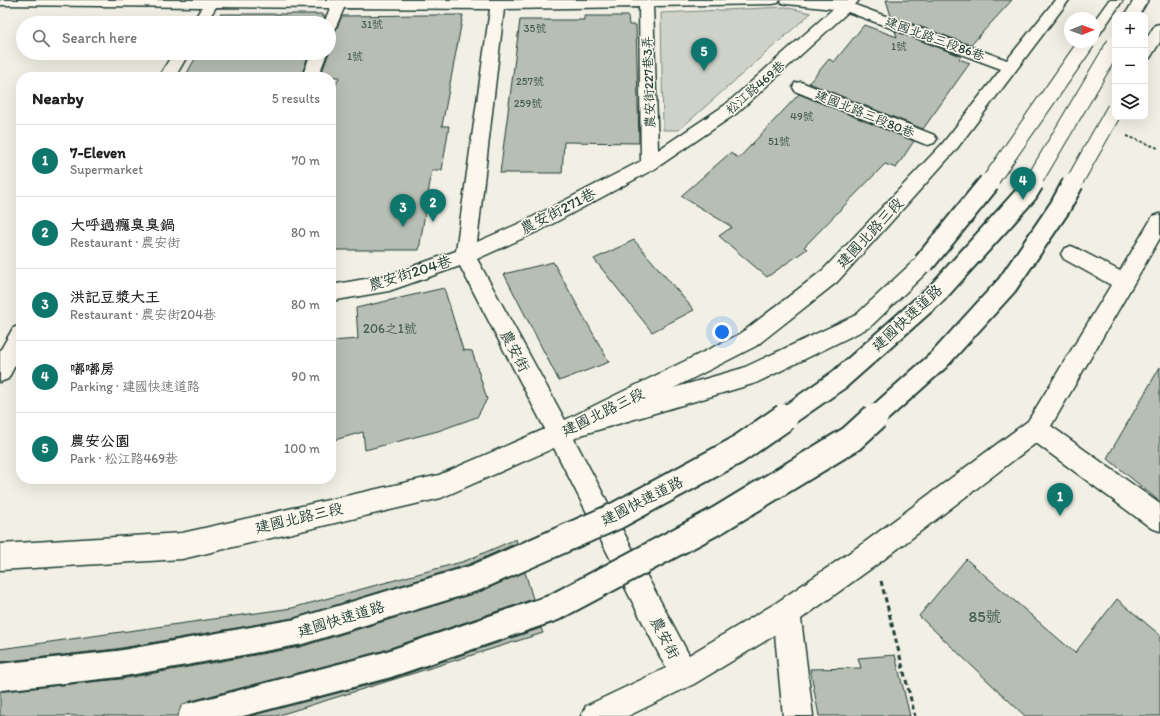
<!DOCTYPE html>
<html lang="en">
<head>
<meta charset="utf-8">
<style>
  :root { --surface:#fff; --page:#f6f6f6; --text:#222; --muted:#767676; --line:#e0e0e0; --accent:#0f766e }
  body { margin:0; font-family:Itim,"LXGW WenKai TC",sans-serif; background:var(--page); color:var(--text) }
  .controls { position:absolute; right:12px; top:12px; display:grid; overflow:hidden; border-radius:8px; box-shadow:0 4px 16px #0002 }
  .controls button { width:36px; height:36px; display:grid; place-items:center; padding:0; border:0; border-bottom:1px solid var(--line); background:var(--surface); color:var(--text); font:20px sans-serif }
  .compass { position:absolute; left:1064px; top:12px; width:36px; height:36px; border-radius:50%; background:var(--surface); box-shadow:0 4px 16px #0002; rotate:89deg }
  .you { position:absolute; left:722px; top:332px; width:14px; height:14px; margin:-10px; border:3px solid #fff; border-radius:50%; background:#1a73e8; box-shadow:0 0 0 6px #1a73e833 }
  .badge { display:grid; place-items:center; width:26px; height:26px; border-radius:50%; background:var(--accent); color:#fff; font-size:13px; font-weight:700 }
  .pin { position:absolute; translate:-50% -33px; filter:drop-shadow(0 1px 2px #0008) }
  .pin::after { content:''; position:absolute; top:21px; width:14px; height:12px; background:inherit; clip-path:polygon(0 0,100% 0,50% 100%) }
  .list { margin:0; padding:0; list-style:none }
  h2 { display:flex; justify-content:space-between; align-items:center; height:52px; margin:0; padding:0 16px; font-size:17px }
  h2 small { font-size:13px; font-weight:400; color:var(--muted) }
  .list li { display:grid; grid-template-columns:26px 1fr auto; gap:12px; align-items:center; box-sizing:border-box; height:72px; padding:0 16px; border-top:1px solid var(--line) }
  .list b { display:block; font-size:15px; white-space:nowrap }
  .list p { margin:0; font-size:13px; white-space:nowrap; color:var(--muted) }
  .list em { font-size:13px; font-style:normal; color:var(--muted) }
  .icon { flex:none; width:22px; height:22px; fill:none; stroke:currentColor; stroke-width:2; stroke-linecap:round; stroke-linejoin:round }
  .map { position:relative; flex:none; width:1160px; height:716px; overflow:hidden }
  .search { position:absolute; background:var(--surface); box-shadow:0 4px 16px #0002; left:16px; top:16px; width:320px; height:44px; display:flex; align-items:center; gap:10px; box-sizing:border-box; padding:0 14px; border-radius:22px; color:var(--muted); font-size:15px }
  .panel { position:absolute; background:var(--surface); box-shadow:0 4px 16px #0002; left:16px; top:72px; width:320px; height:412px; border-radius:16px }
  .map>svg:first-child { display:block }
</style>
</head>
<body>
<div class="map">
<svg width="1160" height="716" viewBox="0 0 1160 716">
  <rect width="100%" height="100%" fill="#f2f0e5"/>
  <filter id="ink" filterUnits="userSpaceOnUse"><feTurbulence type="fractalNoise" baseFrequency=".025" numOctaves="2"/><feDisplacementMap in="SourceGraphic" scale="8" xChannelSelector="R" yChannelSelector="G"/><feConvolveMatrix kernelMatrix="1 2 1 2 8 2 1 2 1" color-interpolation-filters="sRGB"/></filter>
  <g filter="url(#ink)">
    <path fill="#cfd2c8" stroke="#77887e" d="M785,7L811,13L679,130H663L661,13Z"/>
    <g fill="#b7beb3" stroke="#1f3d34">
      <path d="M886,0H1012L971,45L891,16Z"/>
      <path d="M220,14H323L322,16H325L323,23H215Z"/>
      <path d="M423,15H463L442,126H449L442,170H432L419,250H331V99L339,77H320L329,53V33L335,32L342,16Z"/>
      <path d="M584,16H628L629,25H636L639,143L564,142L562,173H500L520,20H584Z"/>
      <path d="M864,25L897,37L895,31L961,56L959,59L970,63L923,129L809,83L829,59L834,62Z"/>
      <path d="M198,53H309L301,77H185Z"/>
      <path d="M799,94L914,141L896,168L885,164L804,247L807,249L767,277L719,236L732,227L681,196L730,153L739,158Z"/>
      <path d="M634,240L694,310L652,332L594,259Z"/>
      <path d="M553,262L609,362L559,381L504,274Z"/>
      <path d="M444,288L463,350L472,351L487,399L477,417L438,431L365,450L363,432L331,441V341L358,339L356,308Z"/>
      <path d="M1160,367V502L1107,458Z"/>
      <path d="M516,539L517,543L470,564L294,618L116,649L0,662V649L292,608L465,561Z"/>
      <path d="M966,559L1075,653L1117,599L1160,635V716H1025L919,616Z"/>
      <path d="M525,572L533,599L382,651L188,702L181,706L178,716H0V691L121,679L300,647L479,592Z"/>
      <path d="M541,628L543,633L276,716H250L391,679Z"/>
      <path d="M895,655L910,716H819L810,669L861,668L858,658Z"/>
    </g>
    <g fill="none" stroke-linecap="round" stroke-linejoin="round">
      <g stroke="#1f3d34" stroke-width="3">
        <g id="minor">
          <path d="M0,0H859L855,5L1007,60L1055,0H1069L955,151L837,282L756,346L574,439L689,655L776,603L865,542L1028,421L1111,285L1064,259L1061,254L1064,249L1071,246L1078,249L1120,271L1153,216L1160,214V238L1051,426L1160,504V531L1151,528L1036,443L883,560L801,619L813,716H783L775,635L694,684L628,716H581L586,706L666,668L554,448L441,498L182,559L0,570V544L182,533L439,475L545,429L460,266L389,291L331,301V285L388,275L456,251L490,9L344,8L334,31L329,32V23H324L330,8L216,7L206,23H192L202,7L0,5ZM780,0L782,3L787,4L833,9L725,105L658,150L653,6L773,4L778,3ZM639,7L641,161L527,220L477,242L504,9ZM848,12L1001,69L943,143L823,270L740,334L565,420L477,259L541,230L656,168L737,113Z"/>
          <path d="M173,53H189L175,77H159Z"/>
          <path d="M311,53H327L318,77H302Z"/>
          <path d="M801,82L934,135L937,139L934,143L928,145L922,143L795,91L793,87L795,83Z"/>
          <path d="M21,325V354L8,379L0,382V351L13,328Z"/>
        </g>
      </g>
      <g stroke="#1f3d34" stroke-width="3">
        <g id="highway">
          <path d="M1109,0H1123L1099,35L1094,37V21Z"/>
          <path d="M1134,0H1148L1139,15H1125Z"/>
          <path d="M1160,24V42L1150,58L1145,60V41L1155,25Z"/>
          <path d="M924,255L931,258L934,263L931,268L870,327L756,383L584,434L576,430L572,423L576,416L743,368L856,315L917,258Z"/>
        </g>
      </g>
      <path stroke="#1f3d34" stroke-width="2" stroke-dasharray="3 2" stroke-linecap="butt" d="M1127,136L1158,148"/>
      <path stroke="#1f3d34" stroke-width="3" stroke-dasharray="5 3.5" stroke-linecap="butt" d="M881,581L915,716"/>
      <use href="#minor" fill="#fbf7ec" fill-rule="evenodd"/>
      <use href="#highway" fill="#fbf7ec" fill-rule="evenodd"/>
      <g stroke="#1f3d34" stroke-width="18" stroke-linecap="butt">
        <g id="highway-bridge-far2">
          <path d="M988,184L1087,42"/>
          <path d="M1032,184L1115,44"/>
          <path d="M1073,184L1115,109"/>
        </g>
      </g>
      <g stroke="#1f3d34" stroke-width="24" stroke-linecap="butt">
        <g id="highway-bridge-far1">
          <path d="M924,263L989,183"/>
          <path d="M784,418L840,379L937,293L1027,193L1033,183"/>
          <path d="M874,418L939,360L1007,285L1060,207L1073,183"/>
        </g>
      </g>
      <g stroke="#1f3d34" stroke-width="30" stroke-linecap="butt">
        <g id="highway-bridge">
          <path d="M0,677L118,664L297,632L475,578L616,516L736,451L785,417"/>
          <path d="M192,716L386,665L553,608L718,520L851,439L875,417"/>
        </g>
      </g>
      <use href="#highway-bridge-far2" stroke="#fbf7ec" stroke-width="16"/>
      <use href="#highway-bridge-far1" stroke="#fbf7ec" stroke-width="20"/>
      <use href="#highway-bridge" stroke="#fbf7ec" stroke-width="26"/>
    </g>
  </g>
  <g text-anchor="middle" stroke-width="3" stroke-linejoin="round" paint-order="stroke">
    <g font-size="11" fill="#455d54">
      <text x="372" y="28">31號</text>
      <text x="535" y="32">35號</text>
      <text x="899" y="50">1號</text>
      <text x="355" y="60">1號</text>
      <text x="530" y="85">257號</text>
      <text x="528" y="107">259號</text>
      <text x="802" y="120">49號</text>
      <text x="779" y="145">51號</text>
    </g>
    <g font-size="13" fill="#1f3d34" stroke="#fbf7ec">
      <text transform="translate(935 38) rotate(20)" y="5">建國北路三段86巷</text>
      <text transform="translate(648 82) rotate(-92)" y="5">農安街227巷3弄</text>
      <text transform="translate(755 87) rotate(-41)" y="5">松江路469巷</text>
      <text transform="translate(865 113) rotate(22)" y="5">建國北路三段80巷</text>
    </g>
    <g font-size="13" fill="#455d54">
      <text x="390" y="333">206之1號</text>
    </g>
    <g font-size="15" fill="#1f3d34" stroke="#fbf7ec">
      <text transform="translate(558 211) rotate(-27)" y="5">農安街271巷</text>
      <text transform="translate(870 233) rotate(-47)" y="5">建國北路三段</text>
      <text transform="translate(410 273) rotate(-17)" y="5">農安街204巷</text>
      <text transform="translate(907 318) rotate(-43)" y="5">建國快速道路</text>
      <text transform="translate(515 351) rotate(62)" y="5">農安街</text>
      <text transform="translate(603 412) rotate(-26)" y="5">建國北路三段</text>
      <text transform="translate(642 501) rotate(-27)" y="5">建國快速道路</text>
      <text transform="translate(299 518) rotate(-13)" y="5">建國北路三段</text>
      <text transform="translate(341 619) rotate(-17)" y="5">建國快速道路</text>
      <text transform="translate(665 638) rotate(63)" y="5">農安街</text>
    </g>
    <g font-size="16" fill="#455d54">
      <text x="985" y="622">85號</text>
    </g>
  </g>
</svg>
<div class="controls">
<button>+</button>
<button>−</button>
<button><svg class="icon" aria-label="layers" viewBox="0 0 24 24"><path d="M12 4l9 5-9 5-9-5zM3 14l9 5 9-5"/></svg></button>
</div>
<svg class="compass" viewBox="-18 -18 36 36"><path d="M0-13l5 13h-10z" fill="#e53935"/><path d="M0 13l5-13h-10z" fill="#767676"/></svg>
<div class="you"></div>
<div class="pin badge" style="left:1060px;top:516px">1</div>
<div class="pin badge" style="left:433px;top:222px">2</div>
<div class="pin badge" style="left:403px;top:227px">3</div>
<div class="pin badge" style="left:1023px;top:200px">4</div>
<div class="pin badge" style="left:704px;top:71px">5</div>
<div class="search"><svg class="icon" aria-label="search" viewBox="0 0 24 24"><circle cx="10" cy="10" r="6"/><path d="M15 15l6 6"/></svg>Search here</div>
<section class="panel">
<h2>Nearby<small>5 results</small></h2>
<ul class="list">
<li><span class="badge">1</span><div><b>7-Eleven</b><p>Supermarket</p></div><em>70 m</em></li>
<li><span class="badge">2</span><div><b>大呼過癮臭臭鍋</b><p>Restaurant · 農安街</p></div><em>80 m</em></li>
<li><span class="badge">3</span><div><b>洪記豆漿大王</b><p>Restaurant · 農安街204巷</p></div><em>80 m</em></li>
<li><span class="badge">4</span><div><b>嘟嘟房</b><p>Parking · 建國快速道路</p></div><em>90 m</em></li>
<li><span class="badge">5</span><div><b>農安公園</b><p>Park · 松江路469巷</p></div><em>100 m</em></li>
</ul>
</section>
</div>
</body>
</html>
